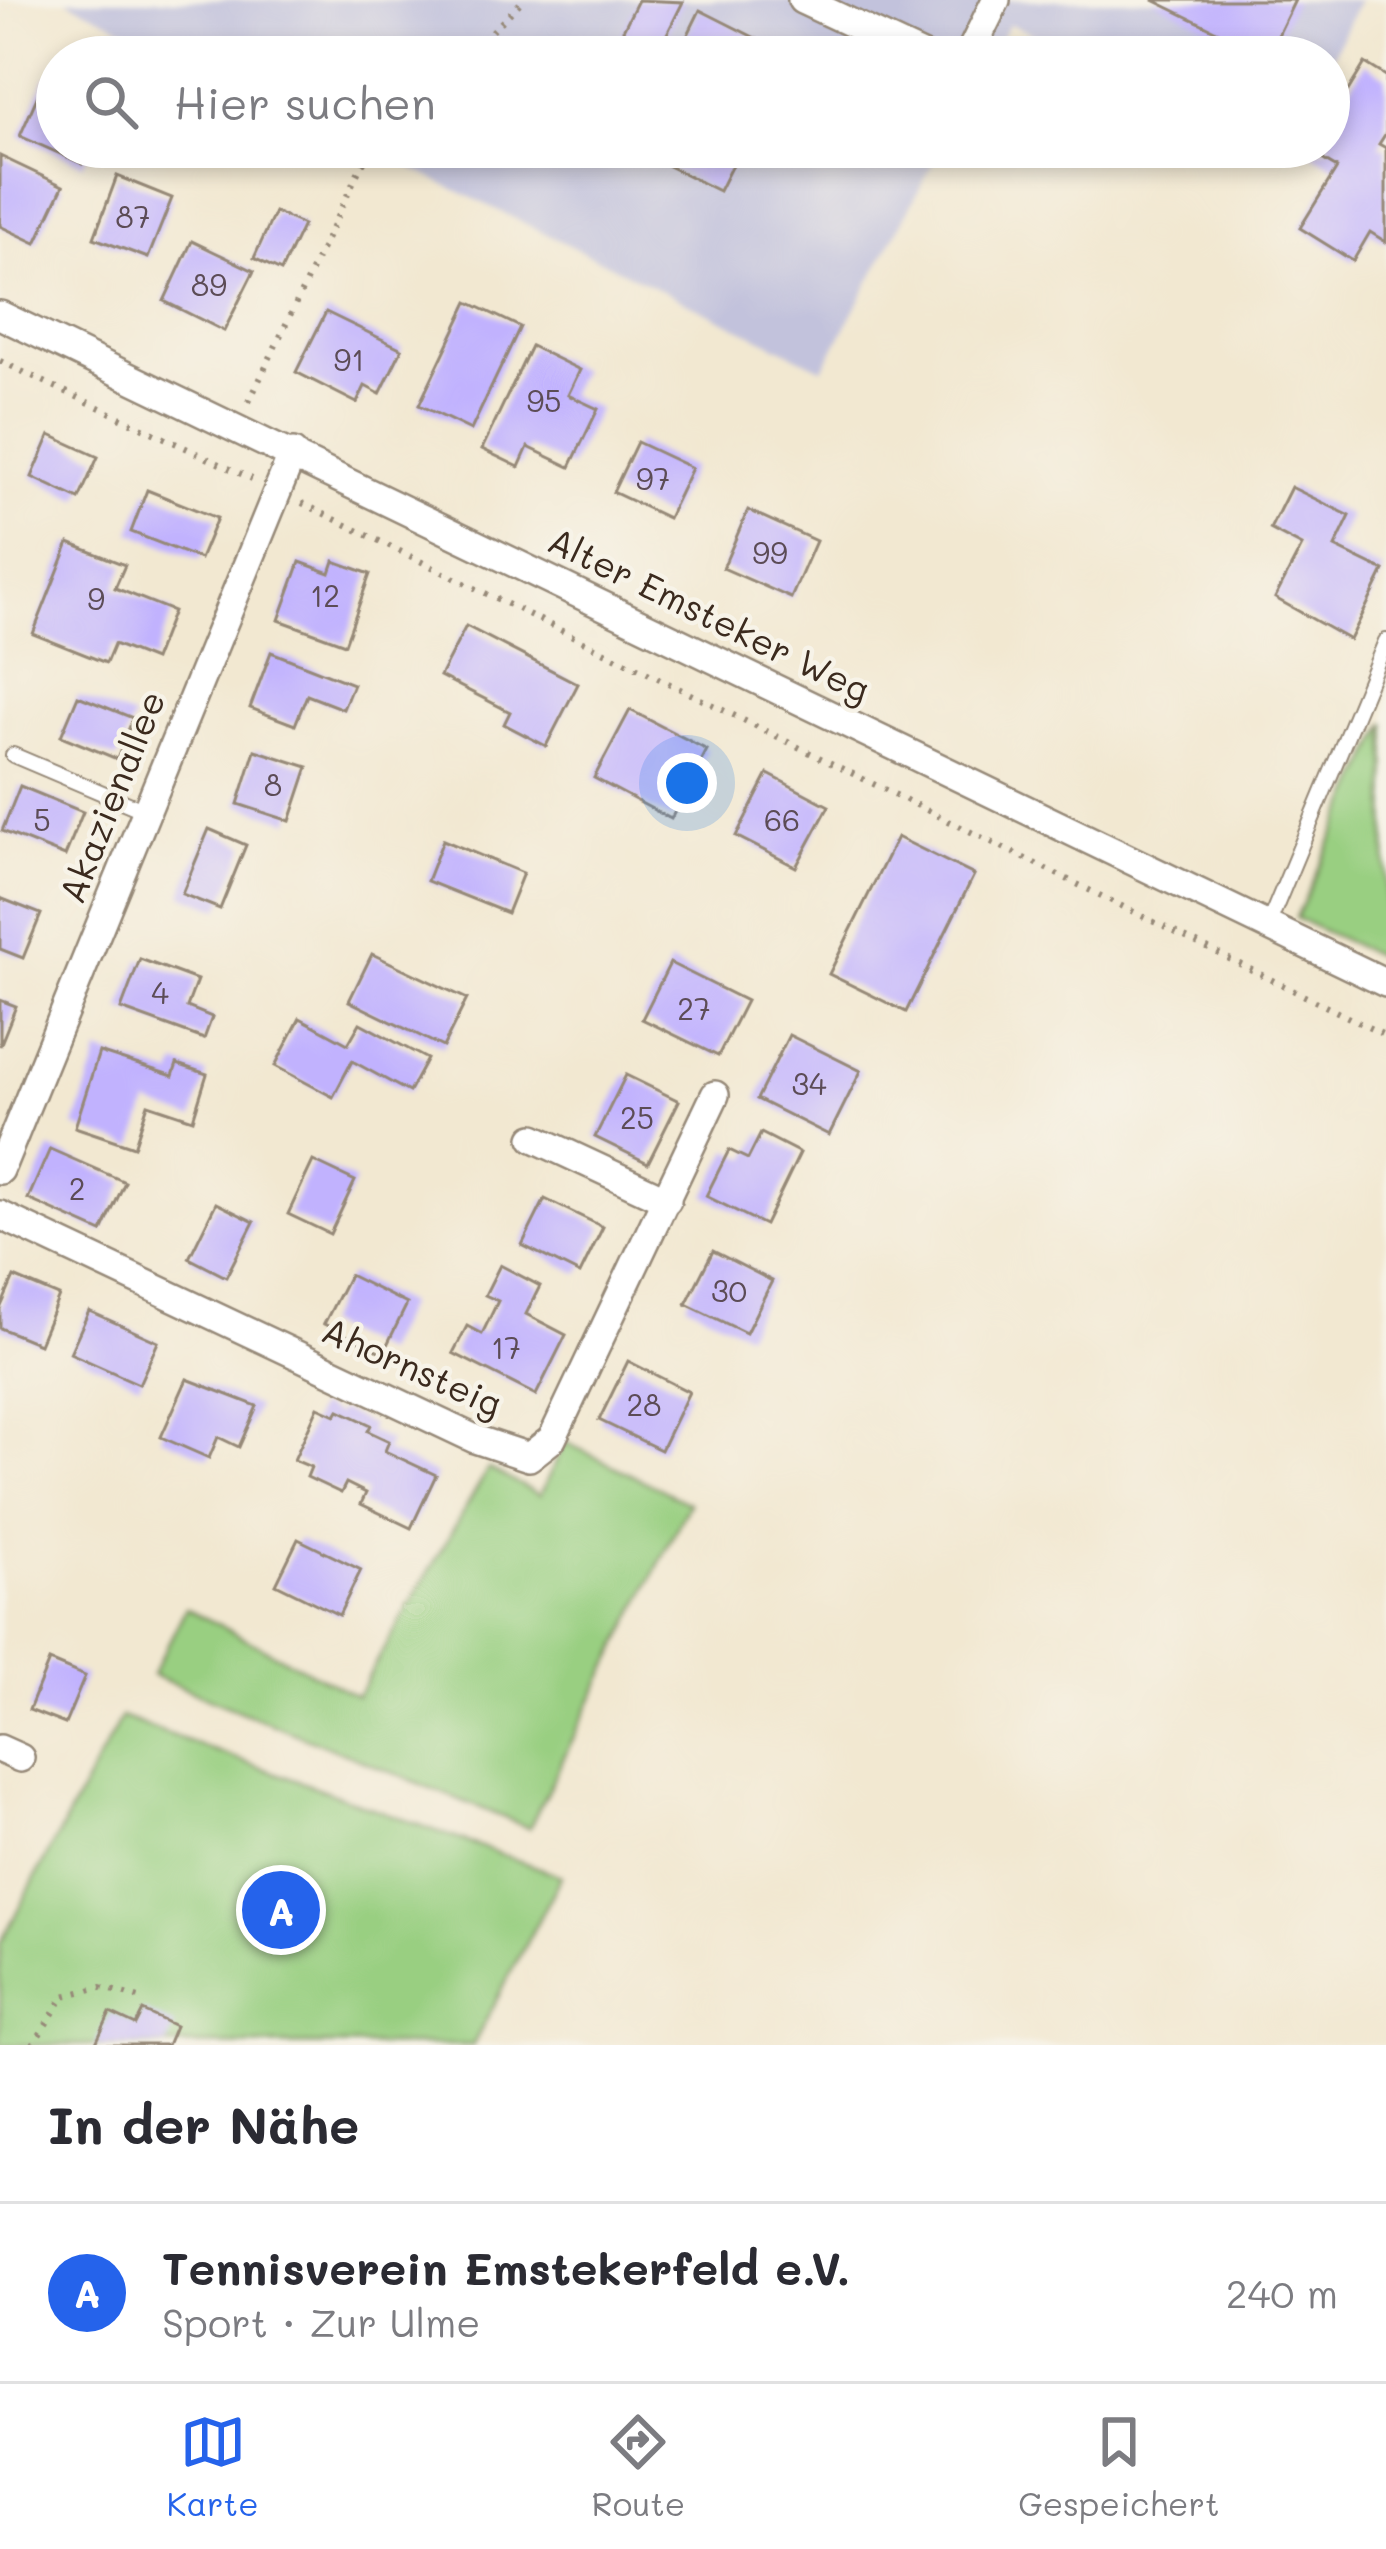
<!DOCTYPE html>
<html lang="de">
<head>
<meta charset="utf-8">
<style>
  :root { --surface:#fff; --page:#f2f2f3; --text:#2b2b33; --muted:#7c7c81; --line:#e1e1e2; --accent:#2563eb }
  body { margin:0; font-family:Mali,sans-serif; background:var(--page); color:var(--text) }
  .you { position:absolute; left:687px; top:783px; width:42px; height:42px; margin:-30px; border:9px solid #fff; border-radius:50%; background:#1a73e8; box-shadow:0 0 0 18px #1a73e833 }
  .badge { display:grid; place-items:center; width:78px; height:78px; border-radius:50%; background:var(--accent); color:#fff; font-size:39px; font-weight:700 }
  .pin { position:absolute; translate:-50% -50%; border:6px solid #fff; box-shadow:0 3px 12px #0006 }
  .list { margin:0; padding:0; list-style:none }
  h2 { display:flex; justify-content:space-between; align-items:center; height:156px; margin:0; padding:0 48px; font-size:51px }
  h2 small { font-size:39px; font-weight:400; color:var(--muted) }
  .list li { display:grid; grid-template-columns:78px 1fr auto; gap:36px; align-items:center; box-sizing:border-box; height:180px; padding:0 48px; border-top:3px solid var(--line) }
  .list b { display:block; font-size:45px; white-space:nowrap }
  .list p { margin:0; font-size:39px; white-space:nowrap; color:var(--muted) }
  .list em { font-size:39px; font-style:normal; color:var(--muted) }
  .icon { flex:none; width:66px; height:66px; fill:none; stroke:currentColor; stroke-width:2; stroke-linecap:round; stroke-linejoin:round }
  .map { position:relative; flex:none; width:1386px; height:2045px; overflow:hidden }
  .search { position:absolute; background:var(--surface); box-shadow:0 6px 18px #0003; left:36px; right:36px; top:36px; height:132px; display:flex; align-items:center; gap:30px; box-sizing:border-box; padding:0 42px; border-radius:66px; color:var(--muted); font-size:45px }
  .sheet { height:336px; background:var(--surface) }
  nav { display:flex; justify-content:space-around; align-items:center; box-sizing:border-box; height:168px; border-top:3px solid var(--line); background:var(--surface); font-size:33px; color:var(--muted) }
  nav a { display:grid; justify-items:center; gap:6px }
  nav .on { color:var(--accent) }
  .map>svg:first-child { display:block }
</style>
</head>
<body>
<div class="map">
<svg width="1386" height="2045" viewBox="0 0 1386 2045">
  <rect width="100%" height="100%" fill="#f7f3e8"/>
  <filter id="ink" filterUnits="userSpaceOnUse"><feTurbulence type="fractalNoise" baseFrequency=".00833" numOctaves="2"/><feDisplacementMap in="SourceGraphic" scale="24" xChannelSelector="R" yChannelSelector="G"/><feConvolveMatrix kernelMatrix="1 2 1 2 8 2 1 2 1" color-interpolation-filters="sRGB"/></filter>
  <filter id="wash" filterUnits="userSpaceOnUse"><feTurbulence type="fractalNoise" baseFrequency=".004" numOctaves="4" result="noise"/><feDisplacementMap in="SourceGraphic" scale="48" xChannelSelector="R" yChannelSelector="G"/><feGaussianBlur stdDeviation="2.7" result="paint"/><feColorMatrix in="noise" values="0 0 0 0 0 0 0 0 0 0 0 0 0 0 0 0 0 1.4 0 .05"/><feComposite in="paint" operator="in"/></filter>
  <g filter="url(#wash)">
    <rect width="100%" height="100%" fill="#f2e8d1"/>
    <g fill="#c2c2dc">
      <path d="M66,0H1359L1329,64V57H1089L1009,24L990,57H183Z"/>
      <path d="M368,147H942L823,369Z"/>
    </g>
    <g fill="#99cf81" stroke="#6a7c50" stroke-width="3">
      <path d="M1386,723V960L1296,918Z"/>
      <path d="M565,1442L689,1503L529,1828L152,1675L186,1608L357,1696L488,1469L540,1495Z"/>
      <path d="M121,1717L561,1876L473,2045H0V1944Z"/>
    </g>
    <g id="blocks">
      <g fill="#c1b2fe">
        <path d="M638,0L683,2L657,54L620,36Z"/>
        <path d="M1153,0H1295L1268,56Z"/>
        <path d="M700,10L787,54L785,57H677Z"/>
        <path d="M1365,63L1386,76V133L1379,144L1386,148V242L1370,232L1353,261L1300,228L1337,168L1310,152L1329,147V122Z"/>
        <path d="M46,77L57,81V147H90L83,164L20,136Z"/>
        <path d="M580,147H614L608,160Z"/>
        <path d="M630,147H741L719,191Z"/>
        <path d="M0,156L63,186L36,243L0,226Z"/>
        <path d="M117,176L172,198L148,258L94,238Z"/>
        <path d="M275,212L303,225L281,271L254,258Z"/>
        <path d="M192,241L254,271L224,331L164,301Z"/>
        <path d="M468,302L520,327L471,430L419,405Z"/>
        <path d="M326,312L402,349L380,394L365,386L357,403L296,372Z"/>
        <path d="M531,346L580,370L568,395L598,409L570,467L528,447L519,467L482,449Z"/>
        <path d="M50,435L98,457L79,499L32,477Z"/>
        <path d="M637,442L692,468L668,518L613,492Z"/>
        <path d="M1291,487L1350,516L1335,547L1384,571L1350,640L1275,598L1302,546L1270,529Z"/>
        <path d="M147,490L217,518L200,559L131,532Z"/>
        <path d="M748,510L816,541L791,598L723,568Z"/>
        <path d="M69,543L125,565L115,588L173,611L154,660L114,644L106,663L33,634Z"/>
        <path d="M334,561L370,574L345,644L279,620L300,562L330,573Z"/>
        <path d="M466,626L578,684L546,746L504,724L510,712L440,676Z"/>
        <path d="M271,652L353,684L343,709L307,695L295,725L250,708Z"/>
        <path d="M78,696L133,718L117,759L61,736Z"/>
        <path d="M630,710L707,750L671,819L594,778Z"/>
        <path d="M255,750L308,767L290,821L238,804Z"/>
        <path d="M768,774L829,806L796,867L736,836Z"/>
        <path d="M20,786L83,812L65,856L2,831Z"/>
        <path d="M209,829L246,845L220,909L182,894Z"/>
        <path d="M897,837L974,875L906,1012L829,974Z"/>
        <path d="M443,840L523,873L507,913L427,881Z"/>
        <path d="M0,898L41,914L23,958L0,949Z"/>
        <path d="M372,954L467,999L443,1047L349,1001Z"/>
        <path d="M140,959L197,980L187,1007L212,1017L204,1039L121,1009Z"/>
        <path d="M670,963L746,1001L718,1056L642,1019Z"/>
        <path d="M0,1000L16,1006L0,1046Z"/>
        <path d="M300,1018L348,1044L360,1023L427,1059L409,1092L352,1061L333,1097L275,1066Z"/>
        <path d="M789,1035L861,1071L829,1135L757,1099Z"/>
        <path d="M99,1052L173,1076L177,1064L207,1074L193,1119L148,1104L134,1147L75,1127Z"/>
        <path d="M626,1075L679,1101L648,1163L595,1137Z"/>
        <path d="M761,1133L800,1153L765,1225L706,1196L729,1150L748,1159Z"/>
        <path d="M50,1149L125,1182L102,1232L28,1199Z"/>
        <path d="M313,1161L355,1181L330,1234L288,1214Z"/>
        <path d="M545,1199L603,1227L580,1274L522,1245Z"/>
        <path d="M216,1203L254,1222L226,1277L189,1258Z"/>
        <path d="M713,1251L772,1281L746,1333L686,1304Z"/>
        <path d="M500,1265L540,1286L526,1314L566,1335L536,1395L453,1353L467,1326L482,1334L498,1301L485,1295Z"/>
        <path d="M349,1275L407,1304L383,1353L324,1324Z"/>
        <path d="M14,1277L59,1296L39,1344L0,1328V1309Z"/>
        <path d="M89,1311L158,1342L139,1384L70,1353Z"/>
        <path d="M628,1361L689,1392L661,1450L599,1420Z"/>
        <path d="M187,1379L257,1406L239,1447L218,1437L209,1458L161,1437Z"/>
        <path d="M318,1407L336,1415L339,1410L371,1425L368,1431L389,1441L385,1451L436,1475L411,1528L361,1504L366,1493L346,1483L341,1493L307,1477L311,1467L294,1460Z"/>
        <path d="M298,1539L361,1570L339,1615L276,1584Z"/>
        <path d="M49,1661L85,1676L65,1724L29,1710Z"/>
        <path d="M143,2011L175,2026L167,2045H95L110,2013L136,2025Z"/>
      </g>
    </g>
  </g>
  <g filter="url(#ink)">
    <use href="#blocks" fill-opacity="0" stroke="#968978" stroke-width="3"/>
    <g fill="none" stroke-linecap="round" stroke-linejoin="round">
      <g stroke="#968978" stroke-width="18">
        <g id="lane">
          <path d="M13,755L145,811"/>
          <path d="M1268,925L1386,641"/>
        </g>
      </g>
      <g stroke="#968978" stroke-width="32">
        <g id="street">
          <path d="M802,0L924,57"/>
          <path d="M968,57L996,0"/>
          <path d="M0,315L1386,983"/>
          <path d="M534,1138L667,1200"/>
          <path d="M0,1170L293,453"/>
          <path d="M0,1215L475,1439L529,1457L552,1439L715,1095"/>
          <path d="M0,1749L20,1758"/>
        </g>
      </g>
      <g stroke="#968978" stroke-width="6" stroke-dasharray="3 9" stroke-linecap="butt">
        <path d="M467,57L523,0"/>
        <path d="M0,361L252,479"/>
        <path d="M249,402L362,164L378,147"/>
        <path d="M302,503L1386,1036"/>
        <path d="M33,2045L64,1996L101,1987L139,1998"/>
      </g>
      <use href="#lane" stroke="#fff" stroke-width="14"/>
      <use href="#street" stroke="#fff" stroke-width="27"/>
    </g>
  </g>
  <g text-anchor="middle" stroke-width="9" stroke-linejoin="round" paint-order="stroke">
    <g font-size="30" fill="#5c4c56">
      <text x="133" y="228">87</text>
      <text x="209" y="296">89</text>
      <text x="349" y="371">91</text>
      <text x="544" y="412">95</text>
      <text x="653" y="490">97</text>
      <text x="770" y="564">99</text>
      <text x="325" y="607">12</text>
      <text x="96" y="610">9</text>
      <text x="273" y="796">8</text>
      <text x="42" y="831">5</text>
      <text x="782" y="831">66</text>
      <text x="160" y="1004">4</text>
      <text x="694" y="1020">27</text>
      <text x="809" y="1095">34</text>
      <text x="637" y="1129">25</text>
      <text x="77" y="1200">2</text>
      <text x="729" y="1302">30</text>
      <text x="506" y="1359">17</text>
      <text x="644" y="1416">28</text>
    </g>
    <g font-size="36" fill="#3b2a1e" stroke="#f7f3e8">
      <text transform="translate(709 615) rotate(26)" y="13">Alter Emsteker Weg</text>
      <text transform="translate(112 797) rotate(-68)" y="13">Akazienallee</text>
      <text transform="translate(412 1367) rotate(24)" y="13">Ahornsteig</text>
    </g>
  </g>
</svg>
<div class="you"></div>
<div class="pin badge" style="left:281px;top:1910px">A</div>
<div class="search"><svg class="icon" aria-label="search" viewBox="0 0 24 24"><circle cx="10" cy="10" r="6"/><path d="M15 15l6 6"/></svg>Hier suchen</div>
</div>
<section class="sheet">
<h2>In der Nähe<small></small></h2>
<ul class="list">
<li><span class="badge">A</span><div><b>Tennisverein Emstekerfeld e.V.</b><p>Sport · Zur Ulme</p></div><em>240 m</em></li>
</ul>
</section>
<nav>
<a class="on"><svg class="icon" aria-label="map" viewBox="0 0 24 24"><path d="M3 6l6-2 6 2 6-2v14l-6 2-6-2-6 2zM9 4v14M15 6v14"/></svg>Karte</a>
<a><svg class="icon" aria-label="directions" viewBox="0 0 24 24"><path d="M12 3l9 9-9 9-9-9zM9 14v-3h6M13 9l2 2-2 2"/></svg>Route</a>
<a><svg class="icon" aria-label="saved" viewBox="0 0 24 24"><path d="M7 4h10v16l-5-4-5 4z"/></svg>Gespeichert</a>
</nav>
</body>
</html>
